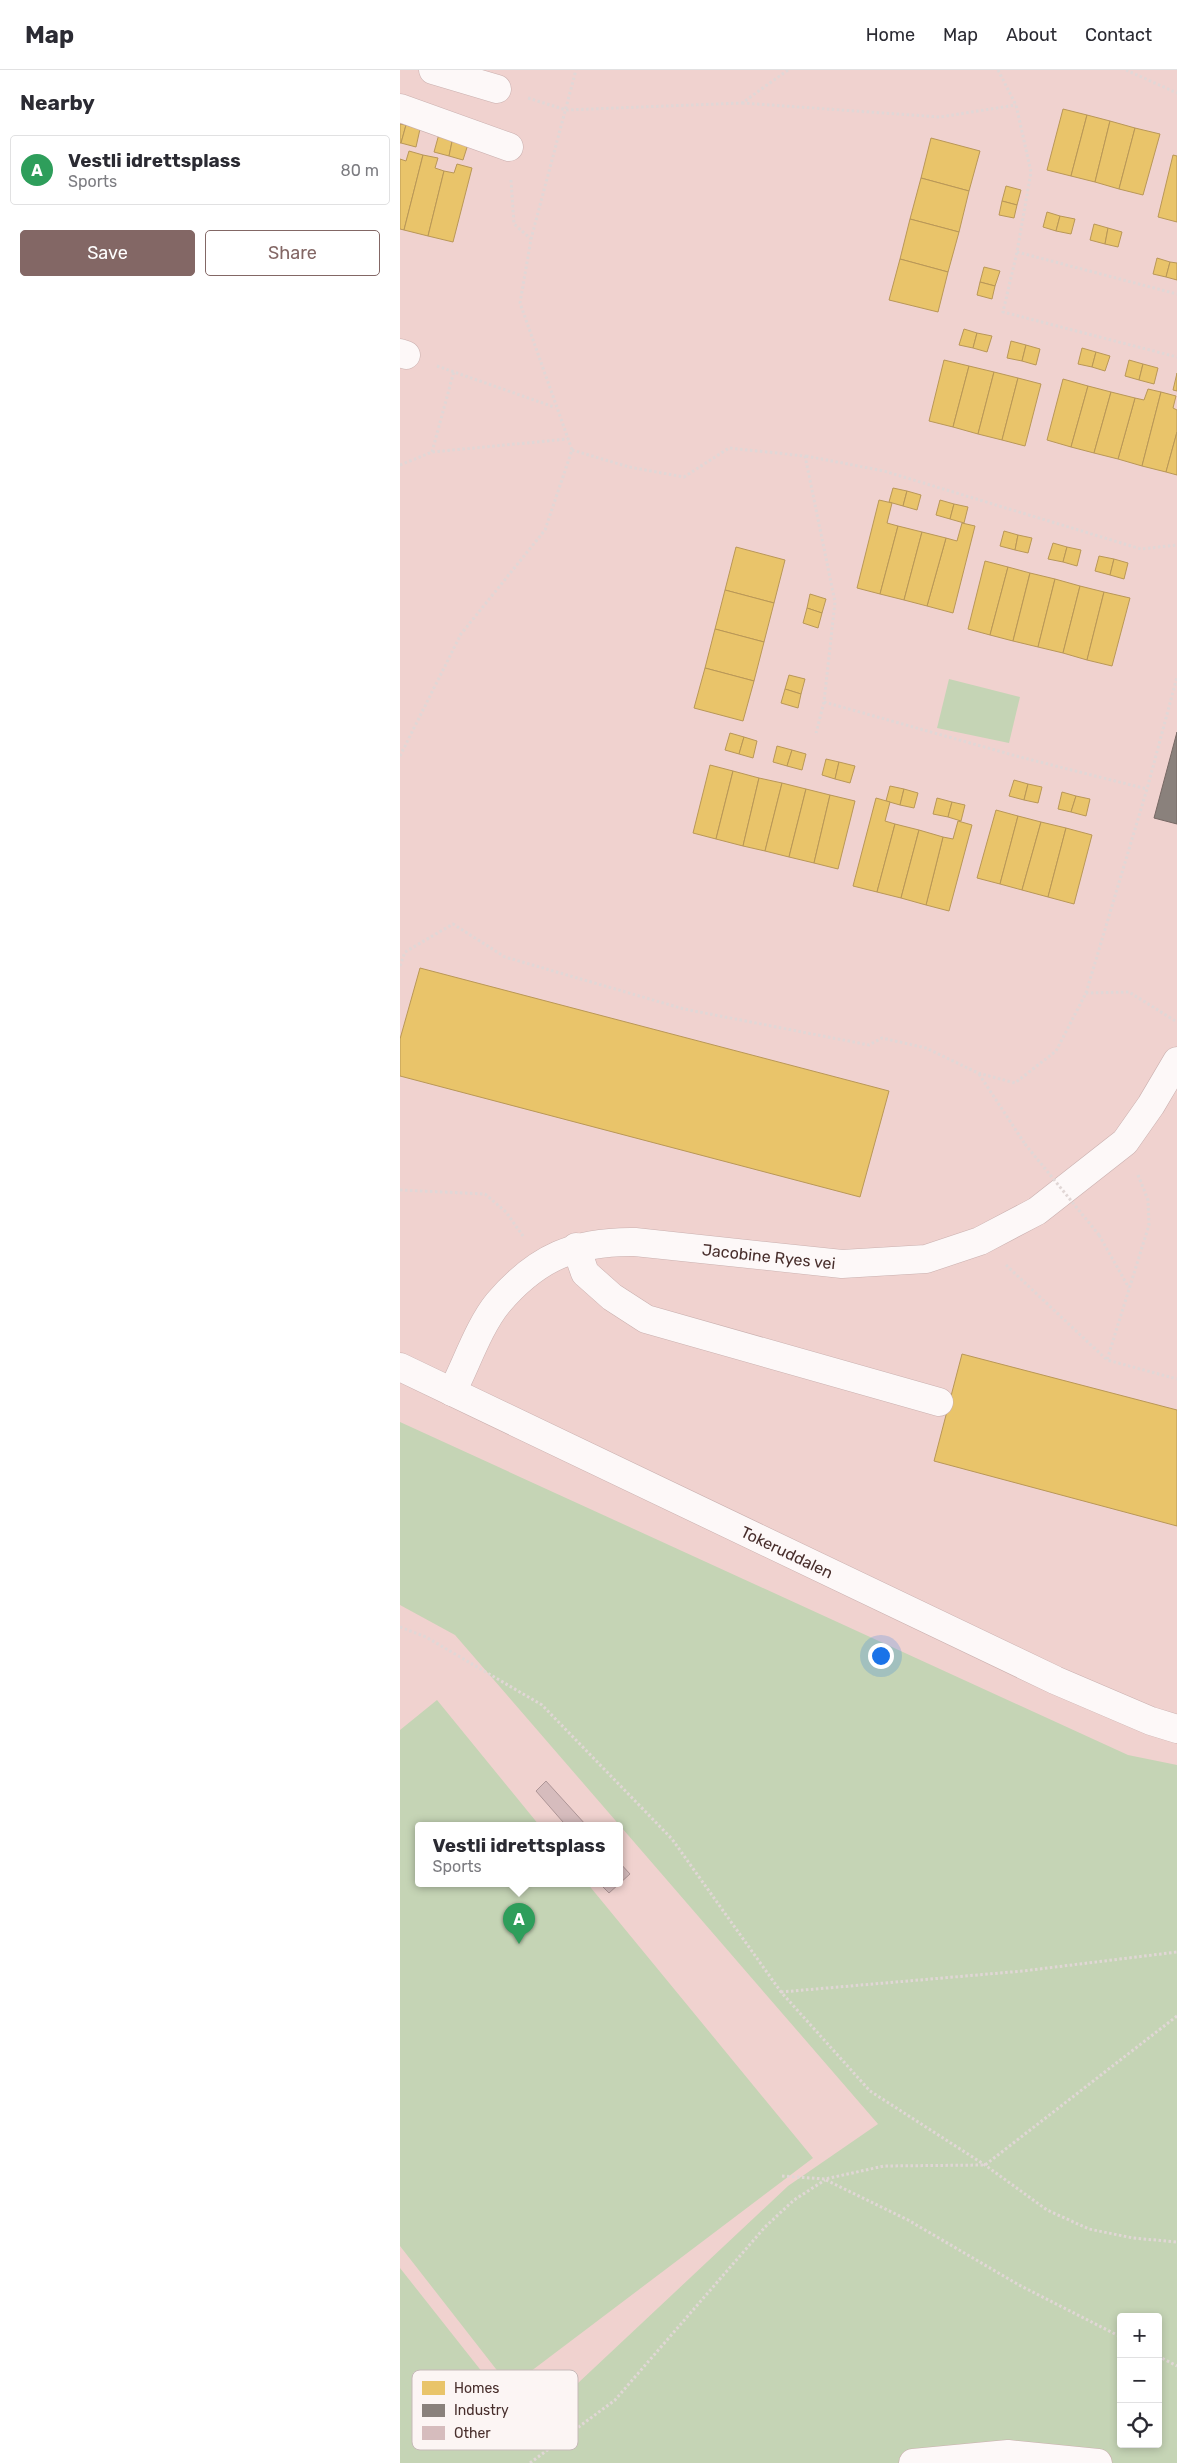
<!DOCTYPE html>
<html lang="en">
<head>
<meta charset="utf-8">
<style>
  :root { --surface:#fff; --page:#f7f7f7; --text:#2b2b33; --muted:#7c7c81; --line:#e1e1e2; --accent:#836765 }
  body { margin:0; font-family:Rubik,sans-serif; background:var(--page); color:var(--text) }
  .controls { position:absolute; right:15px; bottom:15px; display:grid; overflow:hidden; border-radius:5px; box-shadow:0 2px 8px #0003 }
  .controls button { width:45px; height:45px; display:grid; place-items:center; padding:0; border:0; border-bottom:1px solid var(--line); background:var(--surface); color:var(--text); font:25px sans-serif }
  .you { position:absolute; left:480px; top:1585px; width:18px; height:18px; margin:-12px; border:4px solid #fff; border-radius:50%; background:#1a73e8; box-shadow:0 0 0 8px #1a73e833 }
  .badge { display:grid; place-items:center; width:32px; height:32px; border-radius:50%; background:var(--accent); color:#fff; font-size:16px; font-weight:700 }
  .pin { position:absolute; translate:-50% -41px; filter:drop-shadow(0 1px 2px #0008) }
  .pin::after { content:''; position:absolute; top:26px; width:18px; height:15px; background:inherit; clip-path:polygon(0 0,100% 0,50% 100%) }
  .popup { position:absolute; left:15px; top:1752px; width:208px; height:65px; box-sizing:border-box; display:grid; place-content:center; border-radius:5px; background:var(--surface); filter:drop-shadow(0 1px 4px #0005); font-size:16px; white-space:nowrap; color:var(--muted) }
  .popup b { font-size:19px; color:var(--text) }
  .popup::after { content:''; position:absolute; left:50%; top:100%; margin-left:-10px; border:10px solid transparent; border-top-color:var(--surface) }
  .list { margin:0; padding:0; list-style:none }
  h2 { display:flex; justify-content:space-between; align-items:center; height:65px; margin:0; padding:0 20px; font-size:21px }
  h2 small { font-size:16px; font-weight:400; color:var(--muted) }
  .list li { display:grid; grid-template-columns:32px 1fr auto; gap:15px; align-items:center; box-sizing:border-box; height:70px; margin:0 10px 10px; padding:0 10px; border:1px solid var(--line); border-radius:5px }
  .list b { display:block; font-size:19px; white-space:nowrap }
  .list p { margin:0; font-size:16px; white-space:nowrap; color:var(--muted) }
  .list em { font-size:16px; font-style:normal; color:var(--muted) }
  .actions { display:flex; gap:10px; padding:15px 20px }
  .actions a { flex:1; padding:11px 0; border:1px solid var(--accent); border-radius:5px; text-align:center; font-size:18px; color:var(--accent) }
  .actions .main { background:var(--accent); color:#fff }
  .icon { flex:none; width:28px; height:28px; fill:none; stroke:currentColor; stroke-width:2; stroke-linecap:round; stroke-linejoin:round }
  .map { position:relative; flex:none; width:777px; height:2393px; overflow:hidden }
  header { display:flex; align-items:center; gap:30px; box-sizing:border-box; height:70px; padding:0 25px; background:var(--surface); border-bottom:1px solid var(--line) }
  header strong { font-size:24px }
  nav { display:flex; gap:28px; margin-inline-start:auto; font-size:18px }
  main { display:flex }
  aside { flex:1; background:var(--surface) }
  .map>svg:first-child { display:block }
</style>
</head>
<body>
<header>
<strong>Map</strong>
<nav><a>Home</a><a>Map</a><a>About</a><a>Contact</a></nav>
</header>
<main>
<aside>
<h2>Nearby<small></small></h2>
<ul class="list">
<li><span class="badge" style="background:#2e9e5b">A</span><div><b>Vestli idrettsplass</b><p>Sports</p></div><em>80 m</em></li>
</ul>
<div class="actions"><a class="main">Save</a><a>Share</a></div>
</aside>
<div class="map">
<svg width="777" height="2393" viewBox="0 0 777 2393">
  <rect width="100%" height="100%" fill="#f0d2cf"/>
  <g fill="#c5d4b5" fill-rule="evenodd">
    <path d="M549,609L620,627L609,673L537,658Z"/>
    <path d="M0,1352L728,1685L777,1695V2393H0V2198L128,2360L388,2116L478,2054L55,1565L0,1535ZM721,2247H758V2374H721Z"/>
    <path d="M37,1630L139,1755H19V1813H187L413,2088L110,2317L0,2176V1660Z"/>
  </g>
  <g fill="#e9c46a" stroke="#b99757">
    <path d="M663,39L687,45L671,106L647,100Z"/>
    <path d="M687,45L710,51L695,112L671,106Z"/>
    <path d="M710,51L735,58L719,119L695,112Z"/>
    <path d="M0,54L6,55L1,73H0Z"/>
    <path d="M6,55L20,59L16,77L1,73Z"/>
    <path d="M735,58L760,64L743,125L719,119Z"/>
    <path d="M39,64L53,67L49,86L34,82Z"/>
    <path d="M53,67L69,71L63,90L49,86Z"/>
    <path d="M531,68L580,81L569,121L521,108Z"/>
    <path d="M9,81L23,85L4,160L0,159V89L6,91Z"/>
    <path d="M23,85L38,88L35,98L44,101L28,166L4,160Z"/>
    <path d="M773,85L777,86V152L758,147Z"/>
    <path d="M57,94L72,98L53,172L28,166L44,101L54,103Z"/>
    <path d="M521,108L569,121L559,162L510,149Z"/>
    <path d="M606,116L621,120L617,135L602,131Z"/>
    <path d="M602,131L617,135L614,148L599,145Z"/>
    <path d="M647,142L660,146L656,161L643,157Z"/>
    <path d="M660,146L675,149L671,164L656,161Z"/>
    <path d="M510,149L559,162L548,202L500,189Z"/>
    <path d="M694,154L708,158L705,174L690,170Z"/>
    <path d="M708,158L722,162L718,177L705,174Z"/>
    <path d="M757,188L770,192L766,207L753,204Z"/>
    <path d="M500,189L548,202L538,242L489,230Z"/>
    <path d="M770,192L777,193V210L766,207Z"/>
    <path d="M584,197L600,201L595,216L580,212Z"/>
    <path d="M580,212L595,216L592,229L577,225Z"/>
    <path d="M564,259L577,263L573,278L559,275Z"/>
    <path d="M577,263L592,266L587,282L573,278Z"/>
    <path d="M611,271L626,275L622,291L607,288Z"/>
    <path d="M626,275L640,279L636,295L622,291Z"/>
    <path d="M682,278L696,282L692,297L678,294Z"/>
    <path d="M696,282L710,286L705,301L692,297Z"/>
    <path d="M544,290L569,296L553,357L529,351Z"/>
    <path d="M729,290L743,294L739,310L725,306Z"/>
    <path d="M743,294L758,298L754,314L739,310Z"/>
    <path d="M569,296L594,302L578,364L553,357Z"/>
    <path d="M594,302L618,308L602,370L578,364Z"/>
    <path d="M777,303V321L773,320Z"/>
    <path d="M618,308L641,314L625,376L602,370Z"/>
    <path d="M663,309L688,316L671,377L647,370Z"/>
    <path d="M688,316L711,322L694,383L671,377Z"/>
    <path d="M748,319L761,322L742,396L718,389L735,328L744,330Z"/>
    <path d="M711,322L735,328L718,389L694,383Z"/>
    <path d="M761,322L776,326L773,338L777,340V362L766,402L742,396Z"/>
    <path d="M777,362V405L766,402Z"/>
    <path d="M493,418L507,421L503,436L489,432Z"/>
    <path d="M507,421L521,425L517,440L503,436Z"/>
    <path d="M479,430L492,433L487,453L498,456L480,524L457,518Z"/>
    <path d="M540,430L554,434L550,449L536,445Z"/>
    <path d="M554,434L568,437L564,453L550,449Z"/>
    <path d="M562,453L575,456L553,543L527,536L546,468L557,471Z"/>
    <path d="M498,456L522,462L504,530L480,524Z"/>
    <path d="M604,461L618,465L615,480L600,476Z"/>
    <path d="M522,462L546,468L527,536L504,530Z"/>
    <path d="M618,465L632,468L628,483L615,480Z"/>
    <path d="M653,473L667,477L663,492L648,489Z"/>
    <path d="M336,477L385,490L374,533L325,520Z"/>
    <path d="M667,477L681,480L677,496L663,492Z"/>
    <path d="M699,486L714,489L710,505L695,501Z"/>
    <path d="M714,489L728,493L724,509L710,505Z"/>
    <path d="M585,491L608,497L590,565L568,559Z"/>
    <path d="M608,497L630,503L613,571L590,565Z"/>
    <path d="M630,503L655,509L638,577L613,571Z"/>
    <path d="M655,509L680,516L663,583L638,577Z"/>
    <path d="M680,516L704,522L687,590L663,583Z"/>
    <path d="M325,520L374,533L364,572L315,559Z"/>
    <path d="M704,522L730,528L712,596L687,590Z"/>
    <path d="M410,524L426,529L422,543L407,538Z"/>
    <path d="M407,538L422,543L418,558L403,553Z"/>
    <path d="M315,559L364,572L354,611L305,598Z"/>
    <path d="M305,598L354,611L343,651L294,638Z"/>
    <path d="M389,605L405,609L401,624L385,619Z"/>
    <path d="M385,619L401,624L398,638L381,633Z"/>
    <path d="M330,663L344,667L339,684L325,680Z"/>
    <path d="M344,667L357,671L353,688L339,684Z"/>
    <path d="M377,676L392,680L387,696L373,692Z"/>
    <path d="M392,680L406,684L402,700L387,696Z"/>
    <path d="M426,689L439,692L435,709L422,705Z"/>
    <path d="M439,692L455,696L450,713L435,709Z"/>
    <path d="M310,695L333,701L316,769L293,763Z"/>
    <path d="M333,701L359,708L343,776L316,769Z"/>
    <path d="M359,708L382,713L365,781L343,776Z"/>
    <path d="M614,710L628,714L624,730L609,726Z"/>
    <path d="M382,713L406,719L389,787L365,781Z"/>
    <path d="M628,714L642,717L638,733L624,730Z"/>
    <path d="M490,716L504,719L500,735L486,731Z"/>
    <path d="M406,719L430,725L414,793L389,787Z"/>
    <path d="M504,719L518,723L514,738L500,735Z"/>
    <path d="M662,722L676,726L671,742L658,739Z"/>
    <path d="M430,725L455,731L438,799L414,793Z"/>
    <path d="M676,726L690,729L686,746L671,742Z"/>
    <path d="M476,728L490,732L485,751L495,754L477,822L453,816Z"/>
    <path d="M537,728L552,732L548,747L533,744Z"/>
    <path d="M552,732L565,735L561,751L548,747Z"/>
    <path d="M596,740L618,746L600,814L577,808Z"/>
    <path d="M618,746L641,752L622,820L600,814Z"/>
    <path d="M558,751L572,755L549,841L526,835L543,767L553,769Z"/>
    <path d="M641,752L666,758L648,827L622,820Z"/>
    <path d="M495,754L519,760L501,828L477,822Z"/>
    <path d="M666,758L692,765L674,834L648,827Z"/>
    <path d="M519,760L543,767L526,835L501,828Z"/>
    <path d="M20,898L489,1021L460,1127L0,1006V969Z"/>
    <path d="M562,1284L777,1340V1456L534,1391Z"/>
  </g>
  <path fill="#8a817c" stroke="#766864" d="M777,662V754L754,748Z"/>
  <g fill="#d6bcbd" stroke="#ae9697">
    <path d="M146,1711L186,1755H160L163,1752L136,1721Z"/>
    <path d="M219,1792L230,1804L209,1823L199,1813H219Z"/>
  </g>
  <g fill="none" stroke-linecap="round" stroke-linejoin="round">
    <g stroke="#cab0af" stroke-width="29">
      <g id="minor">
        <path d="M33,0L97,19"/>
        <path d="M0,38L109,77"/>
        <path d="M0,283L6,285"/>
        <path d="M176,1177L185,1203L212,1227L246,1249L539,1332"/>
        <path id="s1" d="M0,1297L655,1610L751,1651L777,1659"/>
        <path id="s2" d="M52,1322C66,1295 79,1256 98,1233C137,1187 176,1171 235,1172L442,1194L526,1189L580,1171L637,1141L725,1072L751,1035L777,991"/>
        <path d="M513,2393L608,2384L698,2393"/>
      </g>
    </g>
    <g stroke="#e1d7d6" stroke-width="3" stroke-dasharray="2.5 2.5" stroke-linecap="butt">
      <path d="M598,0L616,35L631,102L617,182L603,242L777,287"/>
      <path d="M726,0L777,23"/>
      <path d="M128,28L166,40L342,33L388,0"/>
      <path d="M342,33L540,47L616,35"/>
      <path d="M111,110L114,154L131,169"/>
      <path d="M617,182L777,224"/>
      <path d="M37,296L154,337"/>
      <path d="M172,380L229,397L284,407L329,378L405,386L435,532L424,632L416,663"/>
      <path d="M32,382L54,301"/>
      <path d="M406,386L484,401L741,479L777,475"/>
      <path d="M0,395L32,382L168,369"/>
      <path d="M424,632L620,687L747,719"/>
      <path d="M0,686L61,564L145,460L172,380L120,233L131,169L176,0"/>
      <path d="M0,896L5,882L53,854L105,887L284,939L469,975L482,968L526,978L578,1003L615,1013L656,981L686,923L729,922L777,952"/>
      <path d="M686,923L747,719L777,607"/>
      <path d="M579,1004L625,1074"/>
      <path d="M738,1105L748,1130L749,1155L707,1290L777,1309"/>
      <path d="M0,1120L85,1124L106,1142L123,1166"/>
      <path d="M699,1165L729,1218"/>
      <path d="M606,1195L707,1290"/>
      <path d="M0,1557L26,1567L142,1635L272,1769L381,1922L470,2021L585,2095L647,2140L689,2159L733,2168L777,2172"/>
      <path d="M381,1922L623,1901L777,1882"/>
      <path d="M382,2106L425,2109L484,2096L585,2095L777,1946"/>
      <path d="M426,2110L508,2150L619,2215L721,2267"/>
      <path d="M758,2286L777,2296"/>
      <path d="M130,2393L215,2330L365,2157L394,2130L425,2110"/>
    </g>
    <use href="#minor" stroke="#fdf8f8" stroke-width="28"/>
    <path stroke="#e1d7d6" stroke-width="3" stroke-dasharray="2.5 2.5" stroke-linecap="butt" d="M625,1074L699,1165"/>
  </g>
  <g text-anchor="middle" stroke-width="5" stroke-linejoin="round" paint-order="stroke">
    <g font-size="16" fill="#482e2c" stroke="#fcf5f4">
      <text dy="6" stroke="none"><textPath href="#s2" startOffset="391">Jacobine Ryes vei</textPath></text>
      <text dy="6" stroke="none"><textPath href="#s1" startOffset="429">Tokeruddalen</textPath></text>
    </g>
  </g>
  <rect x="12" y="2300" width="166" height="80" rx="8" fill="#fcf5f4" stroke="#c6b9b8" stroke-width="1"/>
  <rect x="22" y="2311" width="23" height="14" fill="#e9c46a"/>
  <rect x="22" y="2334" width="23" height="13" fill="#8a817c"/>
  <rect x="22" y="2356" width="23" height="14" fill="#d6bcbd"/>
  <g font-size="14" fill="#482e2c">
    <text x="54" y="2323">Homes</text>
    <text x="54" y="2345">Industry</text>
    <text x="54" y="2368">Other</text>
  </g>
</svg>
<div class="controls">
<button>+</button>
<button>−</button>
<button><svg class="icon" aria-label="locate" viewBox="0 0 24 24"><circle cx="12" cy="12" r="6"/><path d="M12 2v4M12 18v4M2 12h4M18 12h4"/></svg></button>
</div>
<div class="you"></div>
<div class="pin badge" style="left:119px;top:1874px;background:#2e9e5b">A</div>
<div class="popup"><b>Vestli idrettsplass</b>Sports</div>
</div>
</main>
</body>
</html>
